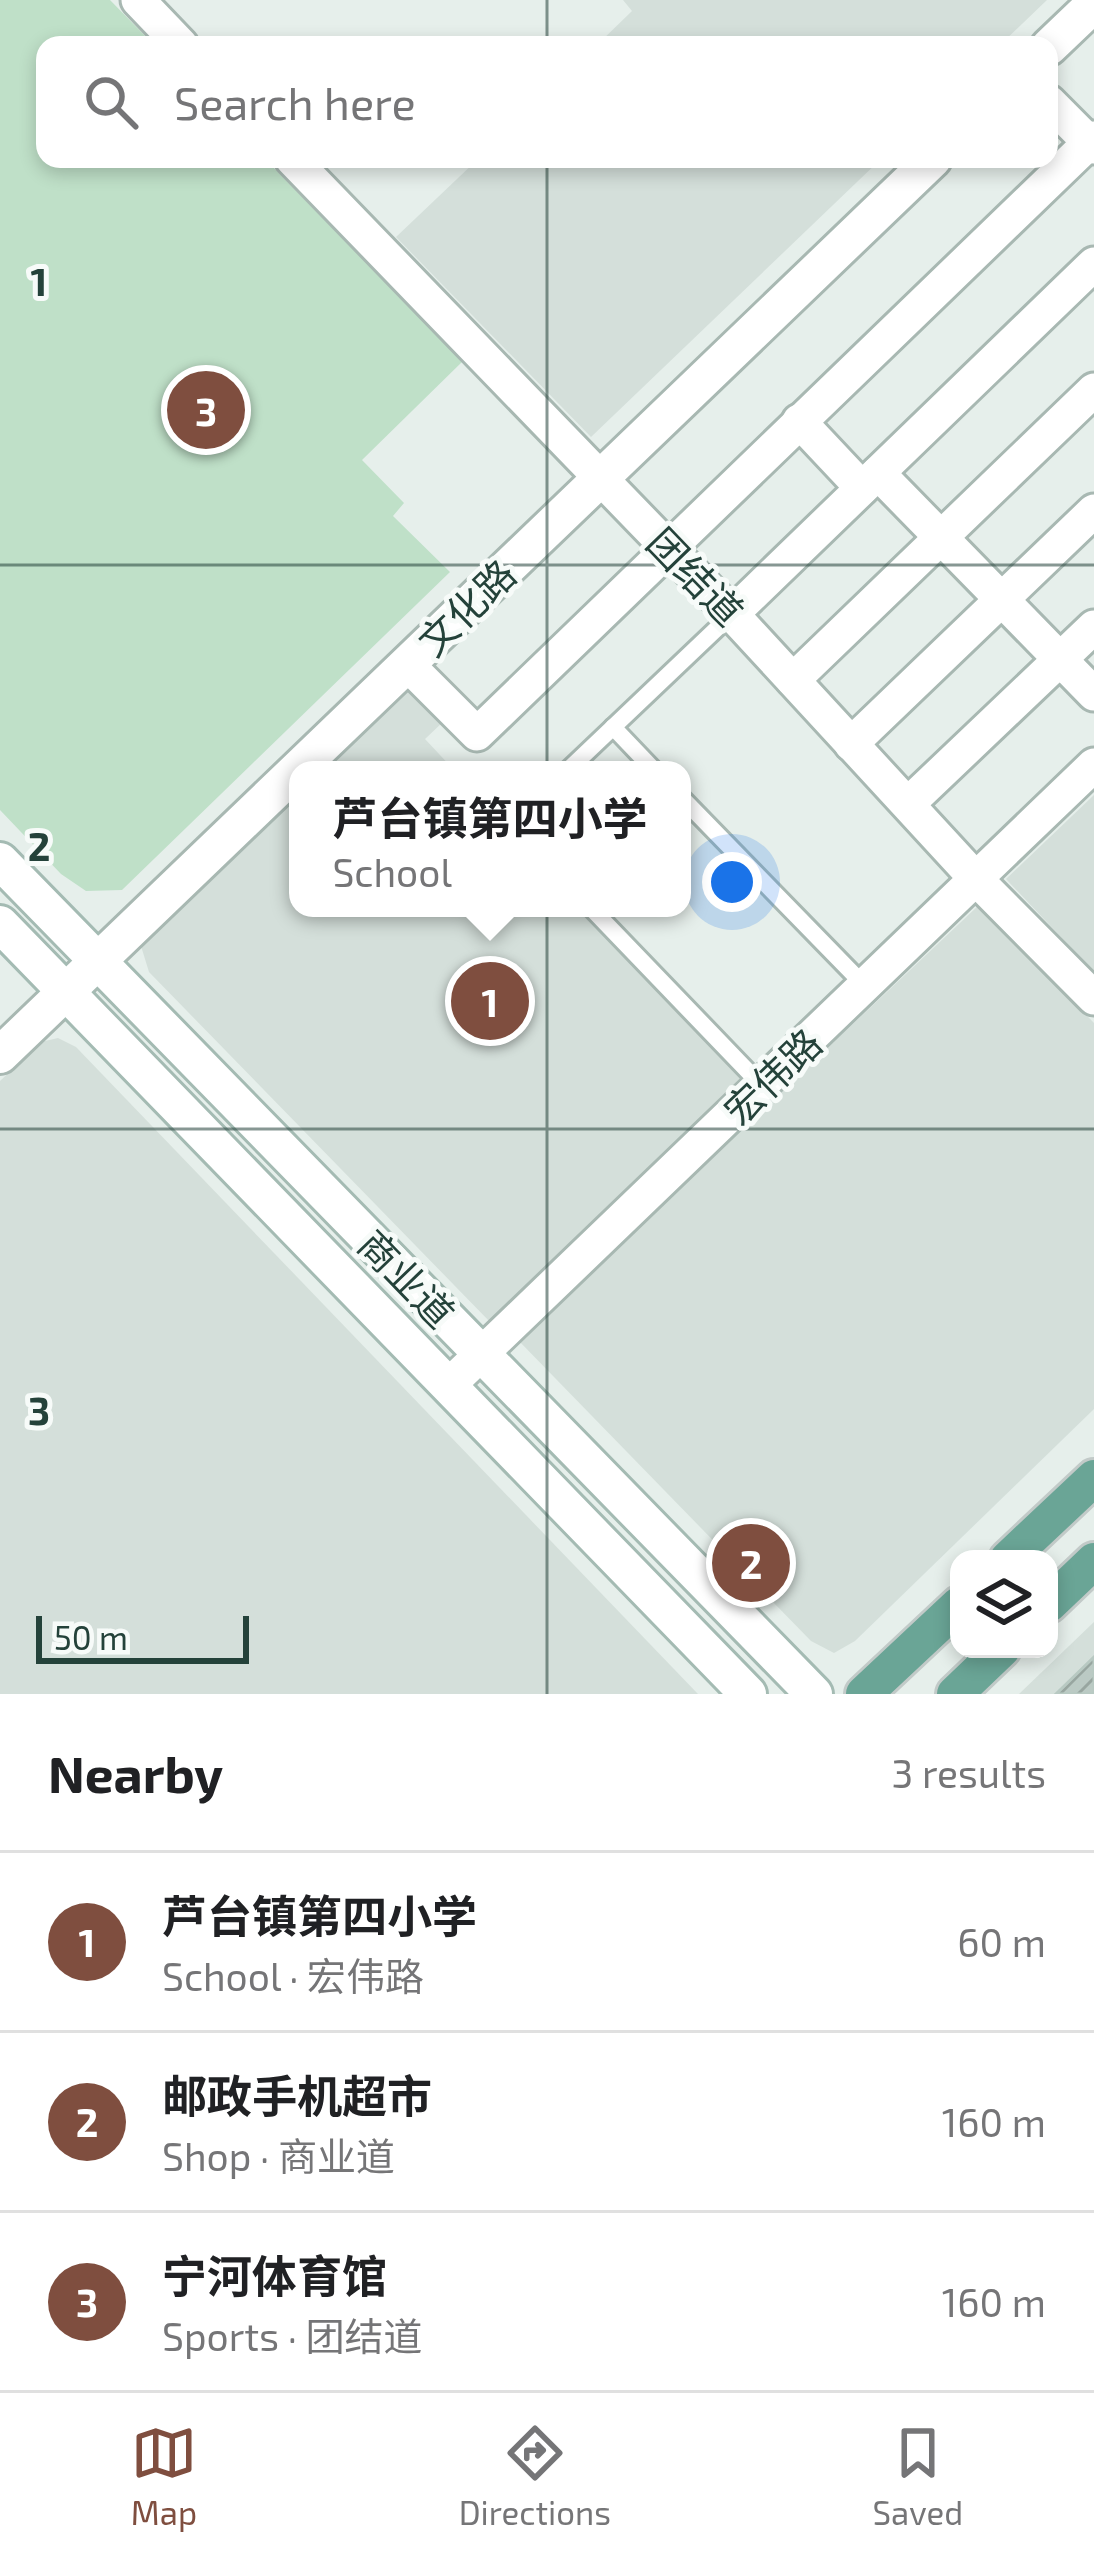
<!DOCTYPE html>
<html lang="en">
<head>
<meta charset="utf-8">
<style>
  :root { --surface:#fff; --page:#f6f6f6; --text:#202124; --muted:#757577; --line:#e0e0e0; --accent:#7f4e3f }
  body { margin:0; font-family:"Exo 2","Noto Sans SC",sans-serif; background:var(--page); color:var(--text) }
  .controls { position:absolute; right:36px; bottom:36px; display:grid; overflow:hidden; border-radius:24px; box-shadow:0 6px 18px #0003 }
  .controls button { width:108px; height:108px; display:grid; place-items:center; padding:0; border:0; border-bottom:3px solid var(--line); background:var(--surface); color:var(--text); font:60px sans-serif }
  .scale { position:absolute; left:36px; bottom:30px; width:213px; box-sizing:border-box; padding-left:12px; border:6px solid #24423a; border-top:0; font-size:33px; line-height:42px; white-space:nowrap; color:#24423a; -webkit-text-stroke:9px #f7fbf9; paint-order:stroke }
  .you { position:absolute; left:732px; top:882px; width:42px; height:42px; margin:-30px; border:9px solid #fff; border-radius:50%; background:#1a73e8; box-shadow:0 0 0 18px #1a73e833 }
  .badge { display:grid; place-items:center; width:78px; height:78px; border-radius:50%; background:var(--accent); color:#fff; font-size:39px; font-weight:700 }
  .pin { position:absolute; translate:-50% -50%; border:6px solid #fff; box-shadow:0 3px 12px #0006 }
  .popup { position:absolute; left:289px; top:761px; width:402px; height:156px; box-sizing:border-box; display:grid; place-content:center; border-radius:24px; background:var(--surface); filter:drop-shadow(0 3px 9px #0005); font-size:39px; white-space:nowrap; color:var(--muted) }
  .popup b { font-size:45px; color:var(--text) }
  .popup::after { content:''; position:absolute; left:50%; top:100%; margin-left:-24px; border:24px solid transparent; border-top-color:var(--surface) }
  .list { margin:0; padding:0; list-style:none }
  h2 { display:flex; justify-content:space-between; align-items:center; height:156px; margin:0; padding:0 48px; font-size:51px }
  h2 small { font-size:39px; font-weight:400; color:var(--muted) }
  .list li { display:grid; grid-template-columns:78px 1fr auto; gap:36px; align-items:center; box-sizing:border-box; height:180px; padding:0 48px; border-top:3px solid var(--line) }
  .list b { display:block; font-size:45px; white-space:nowrap }
  .list p { margin:0; font-size:39px; white-space:nowrap; color:var(--muted) }
  .list em { font-size:39px; font-style:normal; color:var(--muted) }
  .icon { flex:none; width:66px; height:66px; fill:none; stroke:currentColor; stroke-width:2; stroke-linecap:round; stroke-linejoin:round }
  .map { position:relative; flex:none; width:1094px; height:1694px; overflow:hidden }
  .search { position:absolute; background:var(--surface); box-shadow:0 6px 18px #0003; left:36px; right:36px; top:36px; height:132px; display:flex; align-items:center; gap:30px; box-sizing:border-box; padding:0 42px; border-radius:24px; color:var(--muted); font-size:45px }
  .sheet { height:696px; background:var(--surface) }
  nav { display:flex; justify-content:space-around; align-items:center; box-sizing:border-box; height:168px; border-top:3px solid var(--line); background:var(--surface); font-size:33px; color:var(--muted) }
  nav a { display:grid; justify-items:center; gap:6px }
  nav .on { color:var(--accent) }
  .map>svg:first-child { display:block }
</style>
</head>
<body>
<div class="map">
<svg width="1094" height="1694" viewBox="0 0 1094 1694">
  <defs>
    <pattern id="building-hatch" width="6" height="6" patternUnits="userSpaceOnUse" patternTransform="scale(3)"><rect width="6" height="6" fill="#bbcac4"/><path d="M-1 1l2-2M0 6l6-6M5 7l2-2" fill="none" stroke="#98a6a0"/></pattern>
    <filter id="shadow"><feDropShadow dx="11" dy="11" stdDeviation="6" flood-color="#0004"/></filter>
  </defs>
  <rect width="100%" height="100%" fill="#e6efeb"/>
  <g fill="#d4dfda">
    <path d="M623,0H1047L1000,45H597L632,11Z"/>
    <path d="M478,159H881L591,437L396,237Z"/>
    <path d="M411,685L445,720L425,739L454,770H323Z"/>
    <path d="M298,794V908H586L749,1078L492,1324L149,972L141,946Z"/>
    <path d="M1094,795V972L1006,879Z"/>
    <path d="M979,905L1094,1023V1409L855,1641L834,1653L811,1641L518,1340Z"/>
    <path d="M58,1038L76,1047L698,1694H0V1081L41,1042Z"/>
    <path d="M1094,1622V1694H1019Z"/>
  </g>
  <path fill="#bfe0c8" d="M0,0H110L154,45H45V159H265L463,361L362,460L404,503L393,516L450,572L122,890L86,891L61,874L0,810Z"/>
  <path fill="url(#building-hatch)" stroke="#b8c9c2" stroke-width="3" filter="url(#shadow)" d="M1094,1657V1694H1056Z"/>
  <g fill="none" stroke-linecap="round" stroke-linejoin="round">
    <g stroke="#a8b8b2" stroke-width="22">
      <g id="service">
        <path d="M613,727L654,770"/>
        <path d="M568,770L732,614"/>
        <path d="M682,798L866,987"/>
        <path d="M591,908L763,1087"/>
      </g>
    </g>
    <g stroke="#a8b8b2" stroke-width="39">
      <g id="minor">
        <path d="M138,0L181,45"/>
        <path d="M1049,102L1094,147"/>
        <path d="M292,159L732,614L977,880L1094,998"/>
        <path d="M799,421L862,488"/>
        <path d="M878,473L1094,694"/>
        <path d="M732,614L1094,264"/>
        <path d="M408,665L477,734L1094,138"/>
        <path d="M793,680L1094,390"/>
        <path d="M851,744L1094,511"/>
        <path d="M908,804L1094,627"/>
        <path d="M449,1385L1094,765"/>
      </g>
    </g>
    <g stroke="#a8b8b2" stroke-width="42">
      <g id="tertiary">
        <path d="M1049,47L1094,4"/>
        <path d="M0,1055L933,159"/>
      </g>
    </g>
    <g stroke="#a4bbb3" stroke-width="42">
      <g id="secondary">
        <path d="M0,861L814,1694"/>
        <path d="M0,924L748,1694"/>
      </g>
    </g>
    <g stroke="#c2cac8" stroke-width="42">
      <g id="primary">
        <path d="M1008,1559L1094,1478"/>
        <path d="M1049,1604L1094,1561"/>
        <path d="M864,1694L959,1605"/>
        <path d="M955,1694L1002,1649"/>
      </g>
    </g>
    <use href="#service" stroke="#fff" stroke-width="16"/>
    <use href="#minor" stroke="#fff" stroke-width="33"/>
    <use href="#tertiary" stroke="#fff" stroke-width="36"/>
    <use href="#secondary" stroke="#fff" stroke-width="36"/>
    <use href="#primary" stroke="#6aa596" stroke-width="36"/>
  </g>
  <path fill="none" stroke="#24423a" stroke-width="3" stroke-opacity="0.55" d="M547,0V45M547,159V1694M0,565H1094M0,1129H1094"/>
  <g text-anchor="middle" stroke-width="10" stroke-linejoin="round" paint-order="stroke">
    <g font-size="39" fill="#24423a" stroke="#f7fbf9">
      <text transform="translate(695 577) rotate(46)" y="14">团结道</text>
      <text transform="translate(467 608) rotate(-44)" y="14">文化路</text>
      <text transform="translate(773 1077) rotate(-44)" y="14">宏伟路</text>
      <text transform="translate(406 1279) rotate(46)" y="14">商业道</text>
    </g>
  </g>
  <g font-size="39" text-anchor="middle" font-weight="bold" fill="#24423a" stroke="#f7fbf9" stroke-width="10" stroke-linejoin="round" paint-order="stroke">
    <text x="39" y="296">1</text>
    <text x="39" y="861">2</text>
    <text x="39" y="1425">3</text>
  </g>
</svg>
<div class="controls">
<button><svg class="icon" aria-label="layers" viewBox="0 0 24 24"><path d="M12 4l9 5-9 5-9-5zM3 14l9 5 9-5"/></svg></button>
</div>
<div class="scale">50 m</div>
<div class="you"></div>
<div class="pin badge" style="left:490px;top:1001px">1</div>
<div class="popup"><b>芦台镇第四小学</b>School</div>
<div class="pin badge" style="left:751px;top:1563px">2</div>
<div class="pin badge" style="left:206px;top:410px">3</div>
<div class="search"><svg class="icon" aria-label="search" viewBox="0 0 24 24"><circle cx="10" cy="10" r="6"/><path d="M15 15l6 6"/></svg>Search here</div>
</div>
<section class="sheet">
<h2>Nearby<small>3 results</small></h2>
<ul class="list">
<li><span class="badge">1</span><div><b>芦台镇第四小学</b><p>School · 宏伟路</p></div><em>60 m</em></li>
<li><span class="badge">2</span><div><b>邮政手机超市</b><p>Shop · 商业道</p></div><em>160 m</em></li>
<li><span class="badge">3</span><div><b>宁河体育馆</b><p>Sports · 团结道</p></div><em>160 m</em></li>
</ul>
</section>
<nav>
<a class="on"><svg class="icon" aria-label="map" viewBox="0 0 24 24"><path d="M3 6l6-2 6 2 6-2v14l-6 2-6-2-6 2zM9 4v14M15 6v14"/></svg>Map</a>
<a><svg class="icon" aria-label="directions" viewBox="0 0 24 24"><path d="M12 3l9 9-9 9-9-9zM9 14v-3h6M13 9l2 2-2 2"/></svg>Directions</a>
<a><svg class="icon" aria-label="saved" viewBox="0 0 24 24"><path d="M7 4h10v16l-5-4-5 4z"/></svg>Saved</a>
</nav>
</body>
</html>
